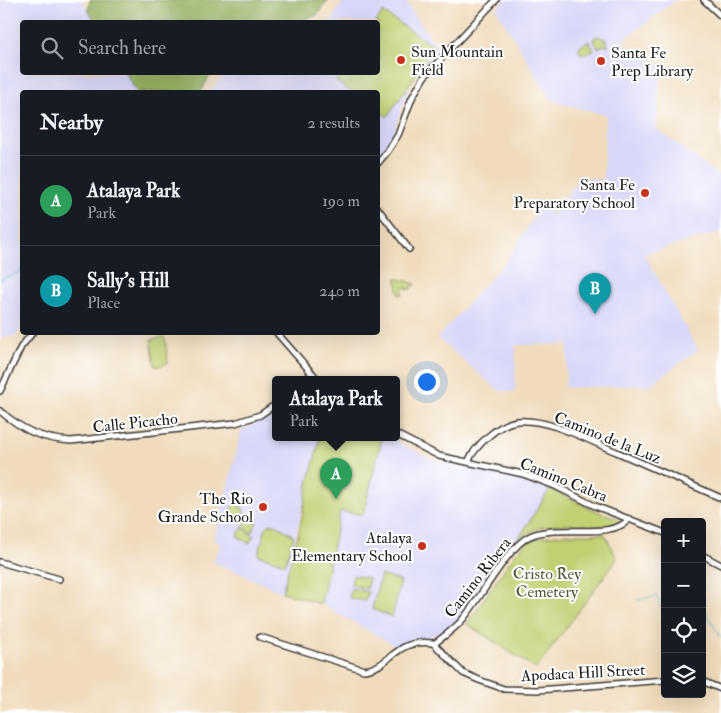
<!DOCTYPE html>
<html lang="en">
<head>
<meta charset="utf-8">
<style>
  :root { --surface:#171b24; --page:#20242c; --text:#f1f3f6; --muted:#9ea1a6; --line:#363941; --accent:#1a73e8 }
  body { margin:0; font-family:"IM FELL Double Pica",serif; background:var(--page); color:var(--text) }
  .controls { position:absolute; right:15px; bottom:15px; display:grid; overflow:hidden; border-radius:5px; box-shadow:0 5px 20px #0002 }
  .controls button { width:45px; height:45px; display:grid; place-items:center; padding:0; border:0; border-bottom:1px solid var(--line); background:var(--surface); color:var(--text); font:25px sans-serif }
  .you { position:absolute; left:426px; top:381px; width:18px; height:18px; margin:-12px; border:4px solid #fff; border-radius:50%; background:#1a73e8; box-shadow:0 0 0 8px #1a73e833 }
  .badge { display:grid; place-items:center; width:32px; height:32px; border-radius:50%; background:var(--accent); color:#fff; font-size:16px; font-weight:700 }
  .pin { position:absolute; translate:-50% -41px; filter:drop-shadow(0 1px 2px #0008) }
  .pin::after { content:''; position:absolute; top:26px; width:18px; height:15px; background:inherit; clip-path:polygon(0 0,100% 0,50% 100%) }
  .popup { position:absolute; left:272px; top:376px; width:128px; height:65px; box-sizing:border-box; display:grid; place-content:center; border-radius:5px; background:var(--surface); filter:drop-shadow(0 1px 4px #0005); font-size:16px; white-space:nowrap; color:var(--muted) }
  .popup b { font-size:19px; color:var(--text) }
  .popup::after { content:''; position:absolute; left:50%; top:100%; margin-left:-10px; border:10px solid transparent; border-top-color:var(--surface) }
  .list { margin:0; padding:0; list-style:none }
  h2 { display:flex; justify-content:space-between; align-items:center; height:65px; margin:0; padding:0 20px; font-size:21px }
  h2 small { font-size:16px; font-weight:400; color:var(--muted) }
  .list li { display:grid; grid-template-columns:32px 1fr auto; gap:15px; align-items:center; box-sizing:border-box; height:90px; padding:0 20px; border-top:1px solid var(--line) }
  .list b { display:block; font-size:19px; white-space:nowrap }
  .list p { margin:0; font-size:16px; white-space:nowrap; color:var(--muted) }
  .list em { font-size:16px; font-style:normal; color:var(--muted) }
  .icon { flex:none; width:28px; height:28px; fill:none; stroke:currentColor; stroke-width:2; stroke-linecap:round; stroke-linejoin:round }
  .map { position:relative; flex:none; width:721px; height:713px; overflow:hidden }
  .search { position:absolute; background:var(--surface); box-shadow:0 5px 20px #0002; left:20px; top:20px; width:360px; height:55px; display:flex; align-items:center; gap:12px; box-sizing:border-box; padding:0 18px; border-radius:5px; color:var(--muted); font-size:19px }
  .panel { position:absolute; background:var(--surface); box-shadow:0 5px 20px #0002; left:20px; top:90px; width:360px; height:245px; border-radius:5px }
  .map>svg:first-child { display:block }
</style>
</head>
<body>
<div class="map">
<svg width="721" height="713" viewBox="0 0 721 713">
  <rect width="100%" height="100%" fill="#fff"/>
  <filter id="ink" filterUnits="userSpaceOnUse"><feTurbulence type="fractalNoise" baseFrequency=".02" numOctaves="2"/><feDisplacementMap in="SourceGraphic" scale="10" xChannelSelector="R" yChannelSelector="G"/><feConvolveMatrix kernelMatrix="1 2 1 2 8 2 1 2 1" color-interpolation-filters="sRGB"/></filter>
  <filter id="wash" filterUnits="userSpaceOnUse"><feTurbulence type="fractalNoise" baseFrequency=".0096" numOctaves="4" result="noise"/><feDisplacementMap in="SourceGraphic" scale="20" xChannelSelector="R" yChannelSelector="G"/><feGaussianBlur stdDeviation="1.12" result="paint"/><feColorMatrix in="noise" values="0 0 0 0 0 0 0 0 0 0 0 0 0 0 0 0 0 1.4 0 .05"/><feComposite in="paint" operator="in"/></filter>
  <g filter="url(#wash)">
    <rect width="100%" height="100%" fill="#f0dcbc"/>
    <g fill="#d8d7f8">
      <path d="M0,0H82L96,22H22V72L125,73L137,92H22V327L15,336L1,338Z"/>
      <path d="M344,0H405L440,52L412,80L396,124V129L387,144L378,156V92H209L226,73L378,72V22H330Z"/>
      <path d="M504,0H676L621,42L661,67L656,128L721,178V232L644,254L698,350L650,385L565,388L568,344L516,345L515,392L499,391L437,338L507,260L541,206L554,215L580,177L603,180L606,115L552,101L496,9Z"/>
      <path d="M276,413V438H320L307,488L282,592L213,562L221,543L214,541L242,428L248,427Z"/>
      <path d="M382,438H391L427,457L447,463L517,478L550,489L518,539L505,553L457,622L439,633L426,639H411L397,647L321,604L340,510L363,515Z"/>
    </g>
    <g fill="#c0d072" stroke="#6e7647">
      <path d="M383,12L433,46L434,48L388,116H386L378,110V92H351L336,81L342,73L378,72V22H376Z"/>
      <path d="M597,36L607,40L608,47L604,45L598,48L593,39Z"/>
      <path d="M589,41L594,50C589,52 584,57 579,52V47Z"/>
      <path d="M396,278L416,284L411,287V289L408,290L407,287L402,289L403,294L399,295Z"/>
      <path d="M163,337L165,338L168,363L156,367L155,366L151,340Z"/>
      <path d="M320,438H382L363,515L340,511L321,604L282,592L300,527L307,488Z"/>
      <path d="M550,489L596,511L617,518L620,521L619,524C607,528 595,526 583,525C560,523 536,525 518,539Z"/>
      <path d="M234,503H238L239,507H242L244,511L243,516L234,518L229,513Z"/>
      <path d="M250,515L258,519L252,533L243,527Z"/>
      <path d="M271,524H275L294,536L285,564L258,555L266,527Z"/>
      <path d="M242,528L254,536L249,544L237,536Z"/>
      <path d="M565,534H605L617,559L536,669L467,624L515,554L527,542L542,537Z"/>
      <path d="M353,575L369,578L367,589L351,585Z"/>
      <path d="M381,575L401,581L392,617L372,609Z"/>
      <path d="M351,588L368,592L365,601L349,598Z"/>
    </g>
    <g fill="#98b264" stroke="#5a6740">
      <path d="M90,0H328L317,15L295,22H95L88,10Z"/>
      <path d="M125,73H211L201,92H137Z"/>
    </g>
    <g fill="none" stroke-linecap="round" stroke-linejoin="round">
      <g stroke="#47b2c5" stroke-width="1">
        <path d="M0,280L20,272L22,268"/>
        <path d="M638,600L657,596L661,608H665"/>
        <path d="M702,606L721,638"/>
      </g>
    </g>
  </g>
  <g filter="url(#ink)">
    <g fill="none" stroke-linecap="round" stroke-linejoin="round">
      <g stroke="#3c3934" stroke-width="8">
        <g id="minor">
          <path d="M704,0L721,16"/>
          <path d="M378,163L388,151L398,135L412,98L424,77L496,0"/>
          <path d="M378,209L409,249"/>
          <path d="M276,332L318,380"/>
          <path d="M305,380L312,373"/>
          <path d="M0,391L21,347L33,332"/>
          <path d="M0,411C23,430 40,439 71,441L235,423L260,415L276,404"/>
          <path d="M396,434L439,456L523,474L555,486L595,506L665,533"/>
          <path d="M468,462C475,446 499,423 517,421C549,418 589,441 619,453C653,468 687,483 721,498"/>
          <path d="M702,555L721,565"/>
          <path d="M0,562L59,579"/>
          <path d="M260,637L364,670C392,667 394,638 433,643L463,673L479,680L504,689L538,690L665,680"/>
          <path d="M434,644C444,636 455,629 463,619C481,598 508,546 530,536C557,523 611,541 629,519"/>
          <path d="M702,681L721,689"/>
        </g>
      </g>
      <use href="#minor" stroke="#fff" stroke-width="5"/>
    </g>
  </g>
  <g fill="#c8321e" stroke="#fff" stroke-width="2">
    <circle cx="401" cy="60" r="5"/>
    <circle cx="601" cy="61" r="5"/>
    <circle cx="645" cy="193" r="5"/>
    <circle cx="263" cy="507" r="5"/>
    <circle cx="422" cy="546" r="5"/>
  </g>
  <g text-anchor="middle" stroke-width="4" stroke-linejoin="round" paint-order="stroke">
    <g font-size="16" fill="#1c1c1c" stroke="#fff" text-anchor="end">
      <text x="411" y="57" text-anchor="start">Sun Mountain<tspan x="411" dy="18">Field</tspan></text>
      <text x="611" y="58" text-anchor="start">Santa Fe<tspan x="611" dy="18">Prep Library</tspan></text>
      <text x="635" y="190">Santa Fe<tspan x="635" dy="18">Preparatory School</tspan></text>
      <text x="253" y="504">The Rio<tspan x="253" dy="18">Grande School</tspan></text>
      <text x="412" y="543">Atalaya<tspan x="412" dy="18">Elementary School</tspan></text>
    </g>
    <g font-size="16" fill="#1c1c1c" stroke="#fff">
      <text transform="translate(135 422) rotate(-6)" y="6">Calle Picacho</text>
      <text transform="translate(608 437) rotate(22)" y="6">Camino de la Luz</text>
      <text transform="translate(564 479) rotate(22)" y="6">Camino Cabra</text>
      <text transform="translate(477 577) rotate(-52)" y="6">Camino Ribera</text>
      <text transform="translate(583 672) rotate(-3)" y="6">Apodaca Hill Street</text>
    </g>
    <g font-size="16" fill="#555b3a" stroke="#fff">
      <text x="547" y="579">Cristo Rey<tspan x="547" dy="18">Cemetery</tspan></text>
    </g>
  </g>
</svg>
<div class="controls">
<button>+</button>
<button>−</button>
<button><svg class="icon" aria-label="locate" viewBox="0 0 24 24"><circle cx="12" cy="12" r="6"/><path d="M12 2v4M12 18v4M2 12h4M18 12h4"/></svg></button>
<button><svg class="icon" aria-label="layers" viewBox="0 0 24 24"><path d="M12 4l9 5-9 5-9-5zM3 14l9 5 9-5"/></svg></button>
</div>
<div class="you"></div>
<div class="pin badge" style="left:336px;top:499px;background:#2e9e5b">A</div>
<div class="popup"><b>Atalaya Park</b>Park</div>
<div class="pin badge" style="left:595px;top:314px;background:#0f9aa8">B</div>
<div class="search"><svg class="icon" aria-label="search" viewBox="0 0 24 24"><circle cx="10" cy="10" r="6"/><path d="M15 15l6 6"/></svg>Search here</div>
<section class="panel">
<h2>Nearby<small>2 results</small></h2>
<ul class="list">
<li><span class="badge" style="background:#2e9e5b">A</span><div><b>Atalaya Park</b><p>Park</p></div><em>190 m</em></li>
<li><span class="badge" style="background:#0f9aa8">B</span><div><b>Sally's Hill</b><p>Place</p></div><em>240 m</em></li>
</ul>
</section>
</div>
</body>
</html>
